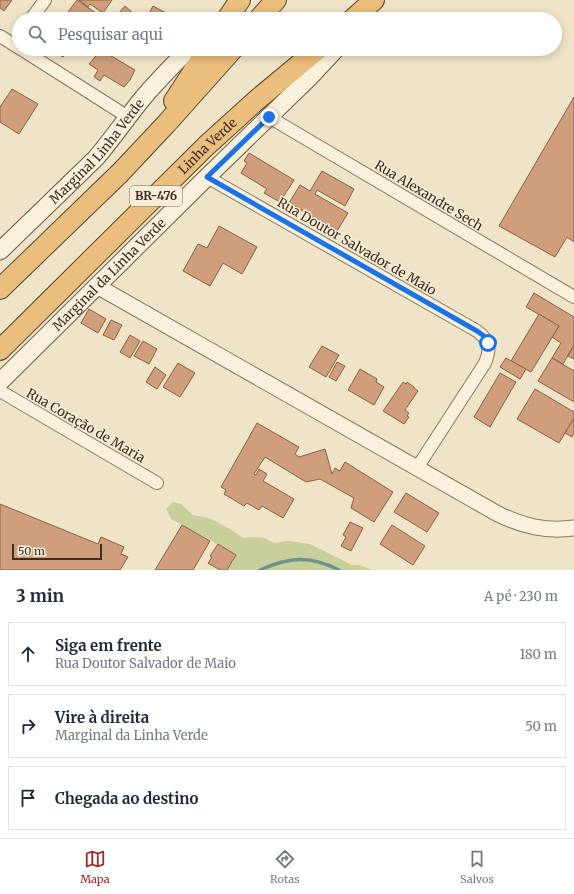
<!DOCTYPE html>
<html lang="pt">
<head>
<meta charset="utf-8">
<style>
  :root { --surface:#fff; --page:#f2f2f3; --text:#1f2937; --muted:#747a83; --line:#e0e1e3; --accent:#9e2a2b }
  body { margin:0; font-family:Merriweather,serif; background:var(--page); color:var(--text) }
  .scale { position:absolute; left:12px; bottom:10px; width:90px; box-sizing:border-box; padding-left:4px; border:2px solid #3d2e20; border-top:0; font-size:11px; line-height:14px; white-space:nowrap; color:#3d2e20; -webkit-text-stroke:3px #f7eed8; paint-order:stroke }
  .stop { position:absolute; width:12px; height:12px; margin:-9px; border:3px solid #1a73e8; border-radius:50%; background:#fff }
  .stop.end { background:#1a73e8; border-color:#fff; box-shadow:0 1px 4px #0008 }
  .list { margin:0; padding:0; list-style:none }
  h2 { display:flex; justify-content:space-between; align-items:center; height:52px; margin:0; padding:0 16px; font-size:17px }
  h2 small { font-size:13px; font-weight:400; color:var(--muted) }
  .list li { display:grid; grid-template-columns:26px 1fr auto; gap:12px; align-items:center; box-sizing:border-box; height:64px; margin:0 8px 8px; padding:0 8px; border:1px solid var(--line); border-radius:0px }
  .list b { display:block; font-size:15px; white-space:nowrap }
  .list p { margin:0; font-size:13px; white-space:nowrap; color:var(--muted) }
  .list em { font-size:13px; font-style:normal; color:var(--muted) }
  .icon { flex:none; width:22px; height:22px; fill:none; stroke:currentColor; stroke-width:2; stroke-linecap:round; stroke-linejoin:round }
  .map { position:relative; flex:none; width:574px; height:570px; overflow:hidden }
  .search { position:absolute; background:var(--surface); box-shadow:0 2px 10px #0003; left:12px; right:12px; top:12px; height:44px; display:flex; align-items:center; gap:10px; box-sizing:border-box; padding:0 14px; border-radius:22px; color:var(--muted); font-size:15px }
  .sheet { height:268px; background:var(--surface) }
  nav { display:flex; justify-content:space-around; align-items:center; box-sizing:border-box; height:56px; border-top:1px solid var(--line); background:var(--surface); font-size:11px; color:var(--muted) }
  nav a { display:grid; justify-items:center; gap:2px }
  nav .on { color:var(--accent) }
  .map>svg:first-child { display:block }
</style>
</head>
<body>
<div class="map">
<svg width="574" height="570" viewBox="0 0 574 570">
  <rect width="100%" height="100%" fill="#f0e4c8"/>
  <path fill="#c9cf9b" d="M173,502L181,504L193,515L209,518L230,529L243,538L253,537L265,538L274,543L289,541L310,544L352,565H359L373,570H226L233,562V555L214,542L171,519L166,509Z"/>
  <g fill="none" stroke-linecap="round" stroke-linejoin="round">
    <path stroke="#6f938a" stroke-width="3.5" d="M260,570C289,557 310,555 339,570"/>
  </g>
  <g fill="#cf9f7d" stroke="#8d5f41">
    <path d="M0,0H12L4,11L0,8Z"/>
    <path d="M77,0L96,13L92,19H68L65,16Z"/>
    <path d="M79,0H112L103,13L90,4L88,7Z"/>
    <path d="M125,6L134,14L129,19H111L112,18H110L115,12L118,14Z"/>
    <path d="M153,6L177,19H146Z"/>
    <path d="M59,49H65L68,51L63,57L56,53Z"/>
    <path d="M101,50L135,70L130,80L124,87L104,75L100,81L94,77L98,70L89,64Z"/>
    <path d="M12,89L38,104L19,134L0,122V107Z"/>
    <path d="M574,97V242L567,237L555,257L499,226Z"/>
    <path d="M249,153L294,180L280,202L264,193L267,189L241,173L247,163L244,161Z"/>
    <path d="M322,171L354,189L345,206L317,190L315,194L348,213L337,231L289,203L300,185L310,191Z"/>
    <path d="M219,226L257,247L242,274L223,263L210,286L183,271L198,244L207,248Z"/>
    <path d="M534,293L574,317V345L563,364L552,358L561,343L552,337L559,326L526,307Z"/>
    <path d="M89,309L106,319L98,333L81,323Z"/>
    <path d="M539,314L559,326L531,372L511,361Z"/>
    <path d="M111,320L122,325L114,340L103,335Z"/>
    <path d="M130,335L140,341L130,358L120,352Z"/>
    <path d="M143,341L157,349L149,364L134,356Z"/>
    <path d="M574,345V359L568,356Z"/>
    <path d="M322,346L339,355L326,377L309,367Z"/>
    <path d="M506,358L526,369L520,379L500,367Z"/>
    <path d="M552,358L574,371V402L538,381Z"/>
    <path d="M337,362L345,366L336,381L329,377Z"/>
    <path d="M178,363L195,373L180,397L163,387Z"/>
    <path d="M155,367L166,375L157,389L146,382Z"/>
    <path d="M360,369L377,379L376,382L384,387L374,405L348,390Z"/>
    <path d="M500,373L516,382L490,427L474,417Z"/>
    <path d="M403,382L406,384L407,382L414,387V388L418,391L405,410L409,413L407,416L409,417L404,424L383,411Z"/>
    <path d="M535,389L574,412V418L559,443L517,419Z"/>
    <path d="M574,418V434L572,437L565,433Z"/>
    <path d="M257,423L299,447L295,454L299,457L325,449L332,474L335,468L340,471L345,462L393,492L374,522L351,508L354,498L320,479L306,482L265,457L254,474L256,475L259,469L267,474L263,481L294,499L283,518L262,506L259,510L247,503L244,506L224,494L226,490L221,487Z"/>
    <path d="M406,493L439,513L427,532L394,512Z"/>
    <path d="M0,504L98,544L101,537L124,547L121,554L128,557L120,570H0Z"/>
    <path d="M350,522L363,528L351,551L341,546L346,537L343,535Z"/>
    <path d="M182,525L210,541L193,570H155Z"/>
    <path d="M392,525L425,546L413,565L380,544Z"/>
    <path d="M218,544L236,555L227,570H220L208,563L212,557L210,556Z"/>
  </g>
  <g fill="none" stroke-linecap="round" stroke-linejoin="round">
    <g stroke="#8d765c" stroke-width="14">
      <g id="minor">
        <path d="M31,19L45,0"/>
        <path d="M0,36L19,48"/>
        <path d="M21,49L128,117"/>
        <path d="M269,117L574,297"/>
        <path d="M207,177L477,331C490,341 491,348 485,363L417,468"/>
        <path d="M0,391L157,483"/>
      </g>
    </g>
    <g stroke="#8d765c" stroke-width="17">
      <path id="tertiary" d="M97,286L498,514C523,526 546,532 574,528"/>
    </g>
    <g stroke="#6f573f" stroke-width="19">
      <g id="secondary">
        <path id="s1" d="M0,251L96,158C112,139 126,119 142,99C157,81 173,65 189,49"/>
        <path id="s2" d="M0,382L207,177L309,78L336,49"/>
      </g>
    </g>
    <g stroke="#5b4430" stroke-width="22">
      <g id="trunk">
        <path d="M227,19L240,0"/>
        <path d="M259,19L276,0"/>
        <path d="M353,19L374,0"/>
        <path d="M174,101L208,49"/>
        <path d="M0,289L120,173L167,123L233,49"/>
        <path id="s3" d="M0,350L206,146L259,98L318,49"/>
      </g>
    </g>
    <use href="#minor" stroke="#faf1dc" stroke-width="12"/>
    <use href="#tertiary" stroke="#faf1dc" stroke-width="15"/>
    <use href="#secondary" stroke="#faf1dc" stroke-width="17"/>
    <use href="#trunk" stroke="#eabe7c" stroke-width="20"/>
  </g>
  <g fill="none" stroke-linecap="round" stroke-linejoin="round">
    <path stroke="#1a73e8" stroke-width="5" d="M269,117L207,177L477,331L484,336L488,343"/>
  </g>
  <g text-anchor="middle" stroke-width="3" stroke-linejoin="round" paint-order="stroke">
    <rect fill="#f7eed8" stroke="#756857" stroke-width="1" x="130" y="186" width="52" height="20" rx="3"/>
    <g font-size="12" font-weight="bold" fill="#3d2e20">
      <text x="156" y="200">BR-476</text>
    </g>
    <g font-size="13" fill="#3d2e20" stroke="#f7eed8">
      <text dy="5" stroke="none"><textPath href="#s3" startOffset="291">Linha Verde</textPath></text>
      <text dy="5" stroke="none"><textPath href="#s1" startOffset="139">Marginal Linha Verde</textPath></text>
      <text transform="translate(429 195) rotate(31)" y="5">Rua Alexandre Sech</text>
      <text transform="translate(357 246) rotate(30)" y="5">Rua Doutor Salvador de Maio</text>
      <text dy="5" stroke="none"><textPath href="#s2" startOffset="153">Marginal da Linha Verde</textPath></text>
      <text transform="translate(86 425) rotate(30)" y="5">Rua Coração de Maria</text>
    </g>
  </g>
</svg>
<div class="scale">50 m</div>
<div class="stop" style="left:488px;top:343px"></div>
<div class="stop end" style="left:269px;top:117px"></div>
<div class="search"><svg class="icon" aria-label="search" viewBox="0 0 24 24"><circle cx="10" cy="10" r="6"/><path d="M15 15l6 6"/></svg>Pesquisar aqui</div>
</div>
<section class="sheet">
<h2>3 min<small>A pé · 230 m</small></h2>
<ul class="list">
<li><svg class="icon" aria-label="ahead" viewBox="0 0 24 24"><path d="M12 20V5M6 11l6-6 6 6"/></svg><div><b>Siga em frente</b><p>Rua Doutor Salvador de Maio</p></div><em>180 m</em></li>
<li><svg class="icon" aria-label="right" viewBox="0 0 24 24"><path d="M7 20v-9h11M14 6l5 5-5 5"/></svg><div><b>Vire à direita</b><p>Marginal da Linha Verde</p></div><em>50 m</em></li>
<li><svg class="icon" aria-label="arrive" viewBox="0 0 24 24"><path d="M6 21V4h12l-3 4 3 4H6"/></svg><div><b>Chegada ao destino</b></div></li>
</ul>
</section>
<nav>
<a class="on"><svg class="icon" aria-label="map" viewBox="0 0 24 24"><path d="M3 6l6-2 6 2 6-2v14l-6 2-6-2-6 2zM9 4v14M15 6v14"/></svg>Mapa</a>
<a><svg class="icon" aria-label="directions" viewBox="0 0 24 24"><path d="M12 3l9 9-9 9-9-9zM9 14v-3h6M13 9l2 2-2 2"/></svg>Rotas</a>
<a><svg class="icon" aria-label="saved" viewBox="0 0 24 24"><path d="M7 4h10v16l-5-4-5 4z"/></svg>Salvos</a>
</nav>
</body>
</html>
